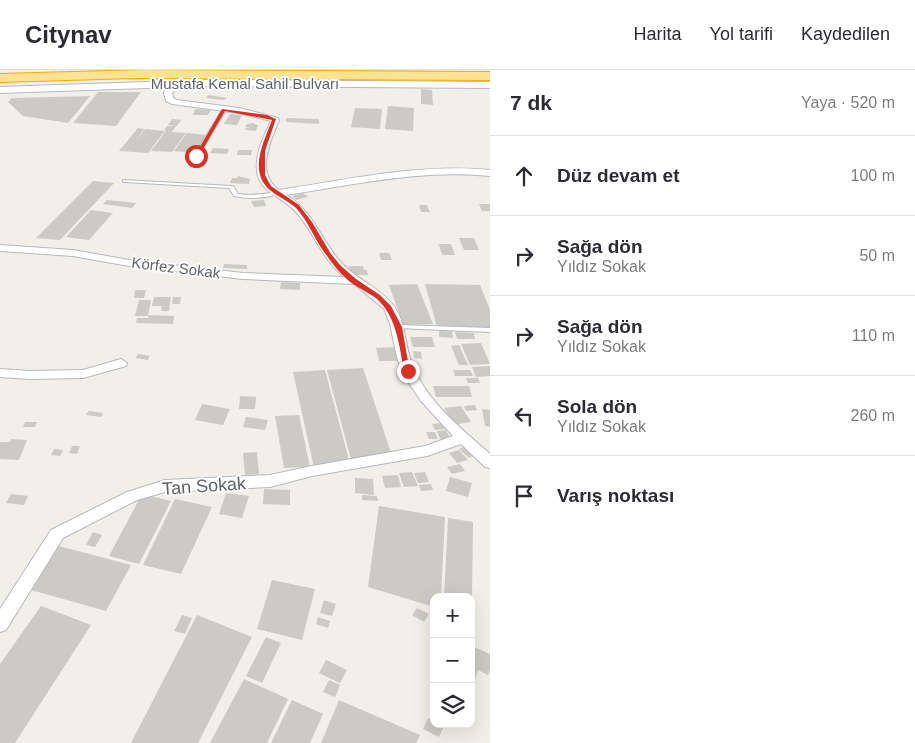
<!DOCTYPE html>
<html lang="tr">
<head>
<meta charset="utf-8">
<style>
  :root { --surface:#fff; --page:#f2f2f3; --text:#2b2b33; --muted:#7c7c81; --line:#e1e1e2 }
  body { margin:0; font-family:Helvetica,sans-serif; background:var(--page); color:var(--text) }
  .controls { position:absolute; right:15px; bottom:15px; display:grid; overflow:hidden; border-radius:10px; box-shadow:0 5px 20px #0002 }
  .controls button { width:45px; height:45px; display:grid; place-items:center; padding:0; border:0; border-bottom:1px solid var(--line); background:var(--surface); color:var(--text); font:25px sans-serif }
  .stop { position:absolute; width:15px; height:15px; margin:-11px; border:4px solid #d93025; border-radius:50%; background:#fff }
  .stop.end { background:#d93025; border-color:#fff; box-shadow:0 1px 5px #0008 }
  .list { margin:0; padding:0; list-style:none }
  h2 { display:flex; justify-content:space-between; align-items:center; height:65px; margin:0; padding:0 20px; font-size:21px }
  h2 small { font-size:16px; font-weight:400; color:var(--muted) }
  .list li { display:grid; grid-template-columns:32px 1fr auto; gap:15px; align-items:center; box-sizing:border-box; height:80px; padding:0 20px; border-top:1px solid var(--line) }
  .list b { display:block; font-size:19px; white-space:nowrap }
  .list p { margin:0; font-size:16px; white-space:nowrap; color:var(--muted) }
  .list em { font-size:16px; font-style:normal; color:var(--muted) }
  .icon { flex:none; width:28px; height:28px; fill:none; stroke:currentColor; stroke-width:2; stroke-linecap:round; stroke-linejoin:round }
  .map { position:relative; flex:none; width:490px; height:673px; overflow:hidden }
  header { display:flex; align-items:center; gap:30px; box-sizing:border-box; height:70px; padding:0 25px; background:var(--surface); border-bottom:1px solid var(--line) }
  header strong { font-size:24px }
  nav { display:flex; gap:28px; margin-inline-start:auto; font-size:18px }
  main { display:flex }
  aside { flex:1; background:var(--surface) }
  .map>svg:first-child { display:block }
</style>
</head>
<body>
<header>
<strong>Citynav</strong>
<nav><a>Harita</a><a>Yol tarifi</a><a>Kaydedilen</a></nav>
</header>
<main>
<div class="map">
<svg width="490" height="673" viewBox="0 0 490 673">
  <rect width="100%" height="100%" fill="#f1efe8"/>
  <g fill="#cccac5">
    <path d="M421,19L432,20L433,35L421,34Z"/>
    <path d="M98,22H141L116,56L73,53Z"/>
    <path d="M209,25L227,28L224,30L206,28Z"/>
    <path d="M90,26L68,53L23,46L8,32L12,28Z"/>
    <path d="M388,36L414,38L413,61L385,59Z"/>
    <path d="M355,38L382,39L380,59L351,57Z"/>
    <path d="M195,39L211,40L208,45H193Z"/>
    <path d="M230,44L242,45L237,55L224,54Z"/>
    <path d="M286,48L319,49V54L286,52Z"/>
    <path d="M172,49L181,50L177,56L168,55Z"/>
    <path d="M254,53V54L258,55L256,61L245,60L246,58H251L245,57L247,54Z"/>
    <path d="M167,56H176L172,62L186,63L172,82L151,81L166,61L164,60Z"/>
    <path d="M138,58L144,59L136,71L145,59L165,61L148,83L119,81Z"/>
    <path d="M187,63L207,65L195,83L174,81Z"/>
    <path d="M213,78L229,79L227,84L210,83Z"/>
    <path d="M238,80H252L251,85H237Z"/>
    <path d="M238,106L250,109L249,114L230,113L232,108H237Z"/>
    <path d="M93,111L114,113L60,170L36,168Z"/>
    <path d="M303,123L308,127L296,130L292,126Z"/>
    <path d="M107,130L136,133L132,138L103,134Z"/>
    <path d="M264,130L266,136L254,137L251,131Z"/>
    <path d="M479,134H490V141H482Z"/>
    <path d="M419,135H427L430,142H421Z"/>
    <path d="M91,140L113,143L89,170L66,167Z"/>
    <path d="M459,168H474L479,180H464Z"/>
    <path d="M439,174H451L455,185H442Z"/>
    <path d="M379,183H389L392,190H381Z"/>
    <path d="M224,194L247,195V199L223,198Z"/>
    <path d="M349,196H363L364,200H367L368,205H351Z"/>
    <path d="M281,212L300,213V220L280,219Z"/>
    <path d="M417,214L433,254L403,255L389,215Z"/>
    <path d="M425,214L480,215L490,240V258L437,257Z"/>
    <path d="M135,220H146L144,228H134Z"/>
    <path d="M154,227H171L169,241H161L162,236H152Z"/>
    <path d="M173,227H181L180,234H172Z"/>
    <path d="M139,230H151L148,246H135Z"/>
    <path d="M149,245L174,246L173,254L136,253L137,248H148Z"/>
    <path d="M439,260L452,261L453,268L439,267Z"/>
    <path d="M455,262L474,263L475,269H457Z"/>
    <path d="M410,267H432L435,277H413Z"/>
    <path d="M481,273L490,294L470,295L461,274Z"/>
    <path d="M459,275L468,295H459L451,276Z"/>
    <path d="M395,277L399,291H379L376,278Z"/>
    <path d="M413,281L421,282L422,289L414,288Z"/>
    <path d="M138,284L150,286L148,290L136,288Z"/>
    <path d="M490,296V306L476,307L472,297Z"/>
    <path d="M363,298L392,386L352,393L327,300Z"/>
    <path d="M325,300L350,394L314,398L293,302Z"/>
    <path d="M453,300H470L473,306H455Z"/>
    <path d="M466,308H478L480,313H468Z"/>
    <path d="M433,316H469L472,327H436Z"/>
    <path d="M240,326L256,327L255,339H239Z"/>
    <path d="M202,334L230,339L223,355L195,350Z"/>
    <path d="M475,335L477,340L466,341L464,336Z"/>
    <path d="M461,336L471,352L454,355L444,338Z"/>
    <path d="M482,339L490,340V357L485,356Z"/>
    <path d="M89,341L103,343L101,347L86,345Z"/>
    <path d="M299,345L310,397L284,398L275,346Z"/>
    <path d="M246,347L268,350L265,360L243,357Z"/>
    <path d="M25,352H37L35,357H23Z"/>
    <path d="M443,353L446,359L435,360L432,354Z"/>
    <path d="M446,360L450,368L440,369L437,361Z"/>
    <path d="M426,362H435L438,369H429Z"/>
    <path d="M11,369L27,370L19,390L0,389V372H10Z"/>
    <path d="M72,376H80L77,384L69,383Z"/>
    <path d="M466,376L476,385L469,388L459,379Z"/>
    <path d="M54,379L63,380L60,386L51,385Z"/>
    <path d="M459,380L468,390L457,393L449,383Z"/>
    <path d="M257,382L259,404L245,405L243,383Z"/>
    <path d="M460,394L465,401L452,404L447,397Z"/>
    <path d="M412,402L418,416L404,417L399,403Z"/>
    <path d="M425,402L429,412L418,413L414,403Z"/>
    <path d="M398,405L401,417L385,418L382,406Z"/>
    <path d="M450,407L472,413L468,427L446,421Z"/>
    <path d="M355,408L373,409L374,425L355,423Z"/>
    <path d="M431,414L433,420L421,421L419,415Z"/>
    <path d="M264,419L290,420V435L263,434Z"/>
    <path d="M226,423L249,426L242,448L219,444Z"/>
    <path d="M11,424L28,426L24,435L6,433Z"/>
    <path d="M142,424L171,431L139,494L109,486Z"/>
    <path d="M362,425L377,426L378,431L362,430Z"/>
    <path d="M175,429L212,437L181,504L143,495Z"/>
    <path d="M379,436L445,447L441,527H434V537L368,517Z"/>
    <path d="M448,448L473,452L472,527H444Z"/>
    <path d="M93,462L102,465L95,477L86,475Z"/>
    <path d="M59,476L131,495L106,541L31,520Z"/>
    <path d="M272,510L315,519L302,570L257,559Z"/>
    <path d="M324,530L336,534L332,546L320,543Z"/>
    <path d="M41,536L91,555L15,673H0V594Z"/>
    <path d="M417,538L429,544L424,552L412,545Z"/>
    <path d="M182,545L192,548L185,564L174,561Z"/>
    <path d="M197,545L252,567L198,673H131Z"/>
    <path d="M318,547L330,551L328,558L316,554Z"/>
    <path d="M266,567L281,573L262,613L246,606Z"/>
    <path d="M472,576L490,584V599L488,605L478,600L475,609L471,607Z"/>
    <path d="M326,590L347,600L340,613L319,603Z"/>
    <path d="M244,609L288,629L267,673H210Z"/>
    <path d="M329,610L340,615L335,627L323,622Z"/>
    <path d="M292,630L323,644L310,673H271Z"/>
    <path d="M339,630L420,665L416,673H321Z"/>
    <path d="M428,648L434,651V654L444,656L439,667L423,659Z"/>
  </g>
  <g fill="none" stroke-linecap="round" stroke-linejoin="round">
    <g stroke="#b5b8bc" stroke-width="2">
      <g id="service">
        <path d="M224,39L226,40L198,86L194,87V86L222,40Z"/>
        <path d="M123,110L231,116H233L238,124C251,126 264,124 277,122L279,123C266,129 248,129 234,126L229,118L125,112H123Z"/>
        <path d="M399,255L490,258V262L397,258L396,257Z"/>
      </g>
    </g>
    <g stroke="#b5b8bc" stroke-width="2">
      <g id="minor">
        <path d="M174,12L181,14L172,23L173,28L177,30L239,38L278,48L279,50C270,72 255,103 279,120C347,110 421,93 490,100V106C422,99 353,115 286,125C312,140 320,167 338,189C353,208 378,216 393,235C407,253 404,276 413,296C427,332 462,359 490,384V398L485,397L461,374L427,386L312,406L270,417L165,422L137,430L63,468L6,560L0,562V539L51,460L127,422L165,410L270,405L312,396L425,376L453,366L421,331L402,303L397,287L390,254L384,239L354,214L243,209L129,196L73,186L0,181V175L73,180L129,190L243,203L344,207C321,189 314,160 294,140C283,128 263,123 258,106C253,88 263,68 271,51L239,43L172,34L166,31L164,23Z"/>
        <path d="M121,289L127,293L126,296L83,308L30,309L0,307V299L30,301L83,300Z"/>
      </g>
    </g>
    <g stroke="#b6babf" stroke-width="2">
      <path id="secondary" d="M205,10L490,12V18L205,16L0,23V17Z"/>
    </g>
    <g stroke="#f9ab00" stroke-width="2">
      <path id="motorway" d="M145,0L490,2V10L136,8L0,12V4Z"/>
    </g>
    <use href="#service" fill="#fff" fill-rule="evenodd"/>
    <use href="#minor" fill="#fff" fill-rule="evenodd"/>
    <use href="#secondary" fill="#fff" fill-rule="evenodd"/>
    <use href="#motorway" fill="#fde293" fill-rule="evenodd"/>
  </g>
  <path fill="#d93025" d="M222,39L267,45L276,49L265,81V105L271,116L299,135L312,152L331,184L341,196L356,209L380,225L391,236L402,257L410,303L404,301C399,275 397,247 376,228C369,223 360,219 353,214C343,207 334,196 327,186C315,171 309,152 296,138C284,127 265,123 260,105C255,88 266,66 272,50L225,41L199,86L194,87Z"/>
  <g text-anchor="middle" stroke-width="4" stroke-linejoin="round" paint-order="stroke">
    <g font-size="15" fill="#5f6368" stroke="#fff">
      <text x="245" y="19">Mustafa Kemal Sahil Bulvarı</text>
      <text transform="translate(176 198) rotate(7)" y="5">Körfez Sokak</text>
    </g>
    <g font-size="18" fill="#5f6368" stroke="#fff">
      <text transform="translate(204 416) rotate(-4)" y="6">Tan Sokak</text>
    </g>
  </g>
</svg>
<div class="controls">
<button>+</button>
<button>−</button>
<button><svg class="icon" aria-label="layers" viewBox="0 0 24 24"><path d="M12 4l9 5-9 5-9-5zM3 14l9 5 9-5"/></svg></button>
</div>
<div class="stop" style="left:196px;top:86px"></div>
<div class="stop end" style="left:408px;top:301px"></div>
</div>
<aside>
<h2>7 dk<small>Yaya · 520 m</small></h2>
<ul class="list">
<li><svg class="icon" aria-label="ahead" viewBox="0 0 24 24"><path d="M12 20V5M6 11l6-6 6 6"/></svg><div><b>Düz devam et</b></div><em>100 m</em></li>
<li><svg class="icon" aria-label="right" viewBox="0 0 24 24"><path d="M7 20v-9h11M14 6l5 5-5 5"/></svg><div><b>Sağa dön</b><p>Yıldız Sokak</p></div><em>50 m</em></li>
<li><svg class="icon" aria-label="right" viewBox="0 0 24 24"><path d="M7 20v-9h11M14 6l5 5-5 5"/></svg><div><b>Sağa dön</b><p>Yıldız Sokak</p></div><em>110 m</em></li>
<li><svg class="icon" aria-label="left" viewBox="0 0 24 24"><path d="M17 20v-9H6M10 6l-5 5 5 5"/></svg><div><b>Sola dön</b><p>Yıldız Sokak</p></div><em>260 m</em></li>
<li><svg class="icon" aria-label="arrive" viewBox="0 0 24 24"><path d="M6 21V4h12l-3 4 3 4H6"/></svg><div><b>Varış noktası</b></div></li>
</ul>
</aside>
</main>
</body>
</html>
